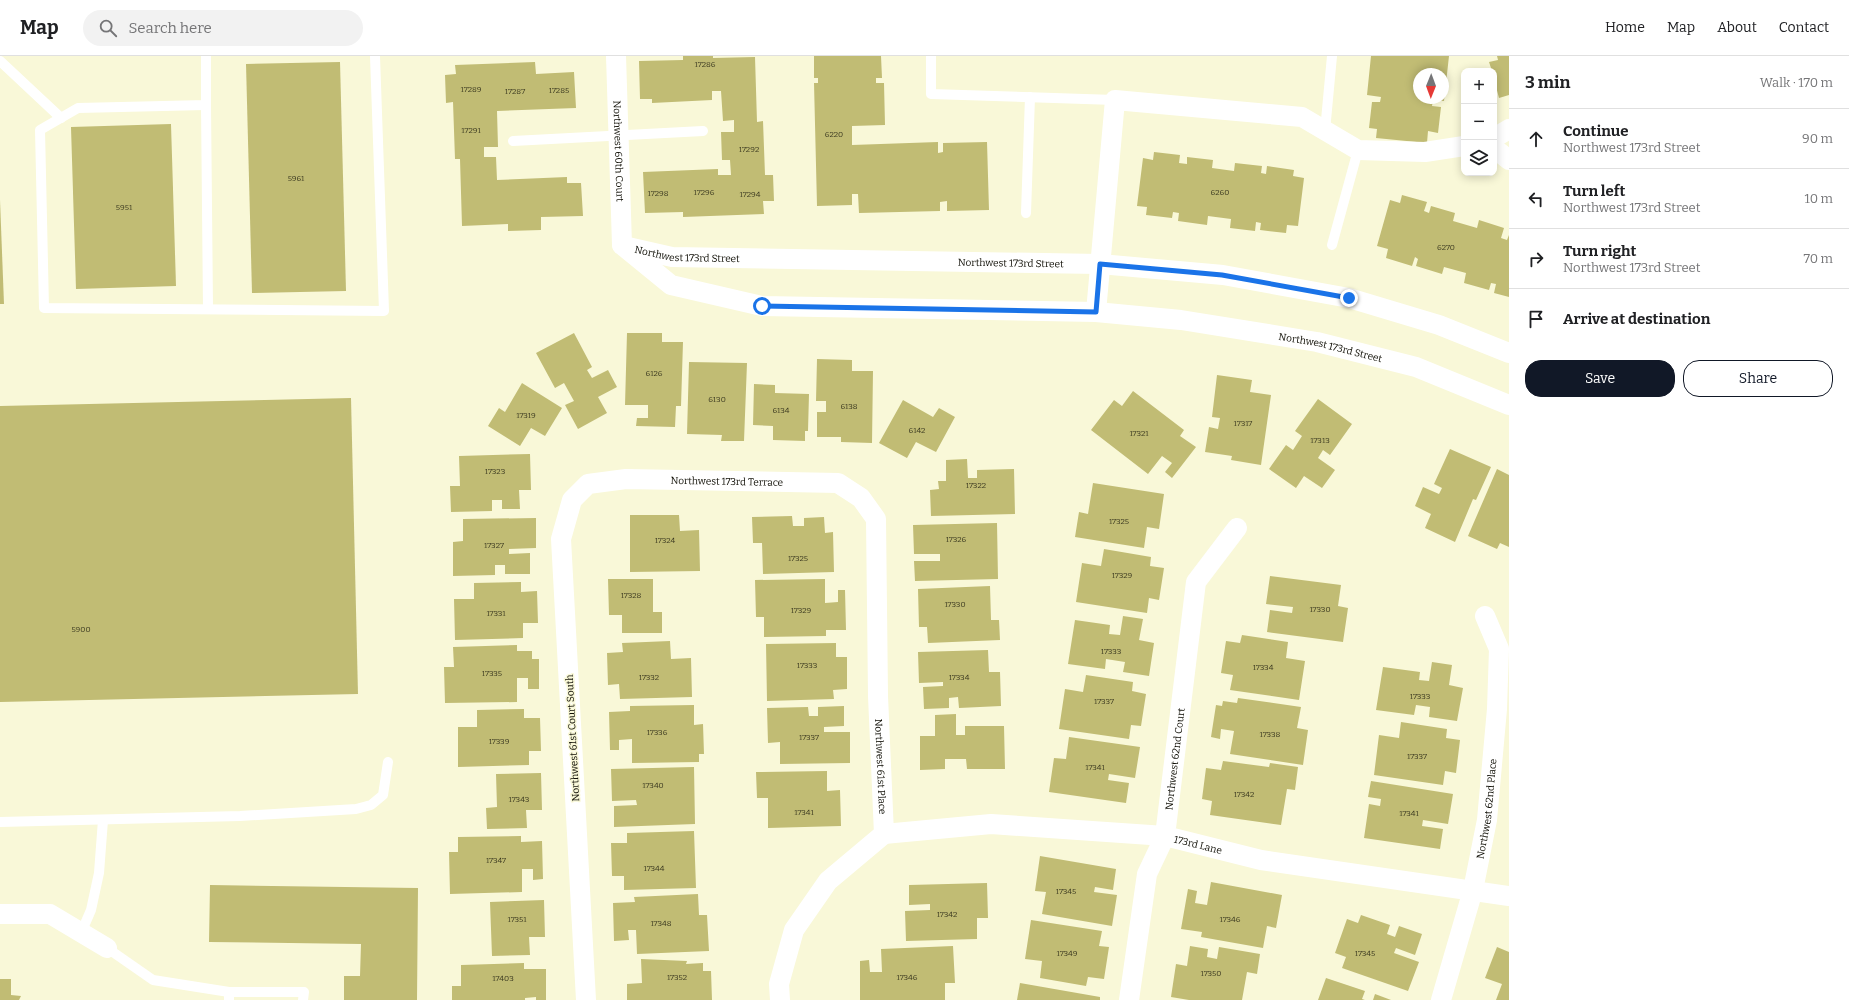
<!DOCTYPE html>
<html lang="en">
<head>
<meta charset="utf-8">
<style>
  :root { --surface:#fff; --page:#f2f2f2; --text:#202124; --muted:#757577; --line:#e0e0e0; --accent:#111827 }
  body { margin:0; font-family:Bitter,serif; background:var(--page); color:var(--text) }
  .controls { position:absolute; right:12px; top:12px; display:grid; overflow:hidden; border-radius:8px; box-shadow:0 2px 10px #0003 }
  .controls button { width:36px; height:36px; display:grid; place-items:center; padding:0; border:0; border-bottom:1px solid var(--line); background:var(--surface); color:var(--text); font:20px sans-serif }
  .compass { position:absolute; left:1413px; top:12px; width:36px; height:36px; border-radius:50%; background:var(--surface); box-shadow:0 2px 10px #0003; rotate:181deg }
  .stop { position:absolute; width:12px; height:12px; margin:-9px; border:3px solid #1a73e8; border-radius:50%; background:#fff }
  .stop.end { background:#1a73e8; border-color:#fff; box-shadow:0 1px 4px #0008 }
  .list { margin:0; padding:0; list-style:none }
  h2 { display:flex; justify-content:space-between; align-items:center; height:52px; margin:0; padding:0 16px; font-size:17px }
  h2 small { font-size:13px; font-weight:400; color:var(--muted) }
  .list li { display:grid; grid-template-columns:26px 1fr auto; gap:12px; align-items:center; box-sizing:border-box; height:60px; padding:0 16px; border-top:1px solid var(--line) }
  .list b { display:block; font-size:15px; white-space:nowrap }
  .list p { margin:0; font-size:13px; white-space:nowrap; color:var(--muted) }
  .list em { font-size:13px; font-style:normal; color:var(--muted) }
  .actions { display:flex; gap:8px; padding:12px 16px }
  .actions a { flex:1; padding:9px 0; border:1px solid var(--accent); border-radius:16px; text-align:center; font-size:14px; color:var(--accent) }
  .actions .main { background:var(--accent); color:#fff }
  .icon { flex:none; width:22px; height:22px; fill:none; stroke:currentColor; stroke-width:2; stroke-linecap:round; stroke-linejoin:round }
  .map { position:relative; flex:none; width:1509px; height:944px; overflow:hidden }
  header { display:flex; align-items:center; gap:24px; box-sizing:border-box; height:56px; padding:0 20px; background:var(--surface); border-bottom:1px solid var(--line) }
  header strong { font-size:19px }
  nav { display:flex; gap:22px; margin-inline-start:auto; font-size:14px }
  .search { width:280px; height:36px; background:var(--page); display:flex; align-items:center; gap:10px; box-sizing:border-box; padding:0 14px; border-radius:22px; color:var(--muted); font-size:15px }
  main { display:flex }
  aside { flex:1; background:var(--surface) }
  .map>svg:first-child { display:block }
</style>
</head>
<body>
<header>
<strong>Map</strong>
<div class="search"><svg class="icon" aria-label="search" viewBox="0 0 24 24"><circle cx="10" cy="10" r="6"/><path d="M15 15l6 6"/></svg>Search here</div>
<nav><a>Home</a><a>Map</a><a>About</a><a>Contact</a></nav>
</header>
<main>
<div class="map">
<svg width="1509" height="944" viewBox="0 0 1509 944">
  <rect width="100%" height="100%" fill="#f9f8d8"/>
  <g fill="#c1bc74" fill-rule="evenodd">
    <path d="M683,0H713V2L755,1L757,66L763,65L765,119H773L774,145H763L764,158L683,161V156L645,157L643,116L718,113V119H731L730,104H722L721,76H734V64L723,65L721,35H712V44L652,47V43H640L639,5L683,4Z"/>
    <path d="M814,0H881L882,22H876V27H884L885,69L852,70V89L938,86V97L943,96V87L987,86L989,154L947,155V145L940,146V155L859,157L858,138H852V149L817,150L814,27H818V22H814Z"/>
    <path d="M1371,0H1449L1444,45L1433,44L1432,50L1441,51L1438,77L1428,75L1427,87L1376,82L1377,73L1369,72L1372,46H1380L1381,41L1367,39ZM1419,18H1443V42H1419Z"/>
    <path d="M1497,0H1509V39L1499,42L1494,23V15H1492L1489,6L1498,4Z"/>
    <path d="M340,6L346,235L252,237L246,8Z"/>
    <path d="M535,6L536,18L574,16L576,52L497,55L498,91H484V101H496L497,124L567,121V127H581L583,160L541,161V174L508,175V168L462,170L460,103H455L453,46L446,47L445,19L456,18L455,9Z"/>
    <path d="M171,68L176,230L76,233L71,71Z"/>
    <path d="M1154,96L1180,99L1179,107L1187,108V101L1213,104L1212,112L1234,115L1235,107L1262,110L1261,117L1266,118L1267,110L1294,114L1293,120L1304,122L1298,170L1287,169L1286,177L1260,174L1261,167L1256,166L1255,175L1230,172L1231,163L1208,160L1207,169L1178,165L1179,157L1173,156L1172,162L1146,159L1147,151L1137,150L1143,102L1153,104Z"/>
    <path d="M1402,139L1427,146L1424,155L1429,157L1431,150L1455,157L1453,165L1477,172L1479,164L1504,172L1501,182L1507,184L1509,179V241L1494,237L1496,228L1491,227L1489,234L1464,227L1466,217L1444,211L1442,218L1416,210L1418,203L1415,201L1412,210L1386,202L1388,193L1377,190L1390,144L1400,147Z"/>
    <path d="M0,144L4,248H0Z"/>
    <path d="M574,277L592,311L587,314L592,322L608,314L617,331L598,341L607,357L578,373L565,349L574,345L564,327L555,332L536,297Z"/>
    <path d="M627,277H662V286H683L681,350H676L675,371L636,370L637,362H648V349H625Z"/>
    <path d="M817,303L852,304V315H873L872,387L841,386V381H817V356H826V345H816Z"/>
    <path d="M689,306L747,307L744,385H721L722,379L687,378Z"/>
    <path d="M1217,319L1252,324L1250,336L1271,339L1261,409L1231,404L1232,400L1205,396L1209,371L1218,373L1220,362L1212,361Z"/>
    <path d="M522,327L562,352L545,380L531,372L520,390L488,370L499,352L505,356Z"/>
    <path d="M754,328L775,329V337L809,338L808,375H805V385L773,384V370L753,369Z"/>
    <path d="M1133,335L1184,374L1180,380L1196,391L1172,422L1165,416L1172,407L1162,400L1148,418L1091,374L1114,344L1122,350Z"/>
    <path d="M351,342L358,638L0,646V350Z"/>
    <path d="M1318,343L1352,368L1330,399L1323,394L1318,402L1335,414L1322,432L1304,420L1296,432L1269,413L1286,389L1293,394L1302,380L1295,375Z"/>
    <path d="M903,344L933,361L939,352L955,361L936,396L916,386L907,402L879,387Z"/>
    <path d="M1450,393L1491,411L1476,444L1473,443L1455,486L1425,472L1431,458L1415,450L1423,431L1439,438L1442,432L1434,428Z"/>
    <path d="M530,398L531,434H519L520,453H502V444H492V455L451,456L450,430H460L459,400Z"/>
    <path d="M967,403L968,422H977V414L1014,413L1015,458L931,460L930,434L939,433L938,425H946V404Z"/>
    <path d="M1497,413L1509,419V491L1500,487L1497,493L1468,480Z"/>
    <path d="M1093,427L1164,438L1159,473L1147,471L1144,492L1075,481L1079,456L1088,458Z"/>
    <path d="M630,459H679L680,475L699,474L700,515L630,516Z"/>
    <path d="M792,460L793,470H804V462L824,461L825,477L833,476L834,516L763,518L762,487H753L752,461Z"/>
    <path d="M536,462V492L509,493V498L530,497V518H505V509H495V519L453,520V486L463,485V463Z"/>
    <path d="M997,467L998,523L915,525L914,505H940V498H914L913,469Z"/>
    <path d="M1104,493L1151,501L1150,510L1164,512L1159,544L1149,542L1147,557L1076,546L1082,507L1101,510Z"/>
    <path d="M1270,520L1341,529L1338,550L1348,552L1343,586L1267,576L1270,554L1292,557L1293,551L1266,548Z"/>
    <path d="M608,523H653V556H662V577H622V559H609Z"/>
    <path d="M825,523V547L838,546V534H845L846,574H826V580L764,581V561H756L755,524Z"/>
    <path d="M521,526V536L537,535L538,567H523V582L455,584L454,543H474V527Z"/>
    <path d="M990,530L991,564H999L1000,584L928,587L927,571H919L918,533Z"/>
    <path d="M1123,560L1143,563L1139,584L1154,587L1149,620L1123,616L1125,606L1106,603L1105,613L1068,608L1075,564L1110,569L1109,578L1120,579Z"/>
    <path d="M1242,579L1288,586L1286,602L1305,605L1299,644L1230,634L1233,619L1221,617L1226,585L1240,587Z"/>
    <path d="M670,585L671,603L691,602L692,641L620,643L619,628L608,629L607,597L623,596L622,587Z"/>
    <path d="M836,587V601H847V633L833,634L834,643L767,645L766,588Z"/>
    <path d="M517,589V595H532V603H539V633H528V622H517V646L445,647L444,611H454L453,591Z"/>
    <path d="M988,594L989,616H1000L1001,650L959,652L958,641L949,642V652L924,653L923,631L943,630V626L919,627L918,596Z"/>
    <path d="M1432,606L1452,609L1449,629L1463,632L1457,665L1429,661L1430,651L1416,649L1414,659L1376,654L1383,611L1420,616L1419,624L1429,625Z"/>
    <path d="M1086,619L1133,626L1132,635L1146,638L1141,670L1131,669L1129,683L1059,673L1065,633L1083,636Z"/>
    <path d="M1238,642L1301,651L1297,672L1308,674L1303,709L1230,698L1234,675L1221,673L1220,683L1211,681L1216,649L1222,650L1223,645L1237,647Z"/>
    <path d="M694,649V669L703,668L704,698H699V706L632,707V683L619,684V694H610L609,656L630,655V650Z"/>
    <path d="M844,650V670L824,671V676H850V707L780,708V686L768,687L767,652L808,651L809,660H818V651Z"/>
    <path d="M524,653V662H540L541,695H529V709L458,711V671H477V654Z"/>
    <path d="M956,658V679H965V670H1004L1005,713H967L966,703H945V713L920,714V680H935V659Z"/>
    <path d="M1401,666L1447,673L1446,682L1460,684L1456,717L1445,715L1443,729L1374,719L1379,679L1399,682Z"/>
    <path d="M1069,681L1140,691L1135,722L1109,718L1108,724L1129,727L1126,747L1049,736L1054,702L1066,703Z"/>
    <path d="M1223,705L1269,711L1270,707L1298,711L1295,734L1287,733L1281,769L1210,759L1212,745L1202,743L1206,712L1221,714Z"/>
    <path d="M694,711L695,768L614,771V750L637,749L636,744L612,745L611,713Z"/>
    <path d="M827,715V735L840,734L841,770L768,772V742H757L756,716Z"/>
    <path d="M541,717L542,754H526L527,772L487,773L486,752L497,751L496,718Z"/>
    <path d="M1371,725L1453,738L1448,768L1423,764L1422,770L1443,773L1440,793L1364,782L1369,748L1380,750L1381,743L1368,741Z"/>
    <path d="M694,775L696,832L624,834V820H612L611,787H627V777Z"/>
    <path d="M521,780V786L542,785L543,823L533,824V813H522V836L450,838L449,796H458V781Z"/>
    <path d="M1040,800L1116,813L1113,834L1095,831L1094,836L1117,839L1112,870L1042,858L1046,836L1035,835Z"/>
    <path d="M1211,826L1282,839L1276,872L1267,870L1263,892L1201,881L1202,876L1181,873L1188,833L1197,835L1195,847L1207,849Z"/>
    <path d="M987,827L988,862H977V883L906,885L905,855L930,854V848L909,849V829Z"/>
    <path d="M210,829L418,832L417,944H344V920H360L361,888L209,886Z"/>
    <path d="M698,838L699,859H707L709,895L637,898L636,874H628L629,884L614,885L613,847L635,846L634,841Z"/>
    <path d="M544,844L545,881H529L530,899L492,900L490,846Z"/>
    <path d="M1361,859L1390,869L1387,878L1395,881L1399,870L1422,878L1415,899L1396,892L1394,897L1419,906L1408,935L1342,912L1346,901L1335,897L1347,863L1358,867Z"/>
    <path d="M1031,864L1102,875L1099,890L1109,891L1104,923L1088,921L1086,930L1040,922L1042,905L1025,903Z"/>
    <path d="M953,890L955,927H945V944H860V905L869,904L870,916H882L881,893Z"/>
    <path d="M1190,890L1208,893L1207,901L1217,903L1219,891L1260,898L1257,918L1247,916L1242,944H1189L1171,941L1176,908L1187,910Z"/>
    <path d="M1497,891L1509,896V944H1496L1502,928L1485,922Z"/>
    <path d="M641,903L687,905L686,908L703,907V915H711L712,944H627V928L642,927Z"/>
    <path d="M524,907V913H546V944H536V941L525,942V944H452V930H461V909Z"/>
    <path d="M1326,922L1365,935L1362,943L1365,944H1318Z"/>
    <path d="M0,923H11V939L21,940L19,944H0Z"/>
    <path d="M1020,927L1100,941V944H1017Z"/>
    <path d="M1375,938L1391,944H1373Z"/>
  </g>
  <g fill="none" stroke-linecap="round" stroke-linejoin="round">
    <g stroke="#fff" stroke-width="10">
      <path d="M206,0V49L78,52L40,74L44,252L384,255L375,0"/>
      <path d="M931,0V38L1115,44"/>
      <path d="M0,5L61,62"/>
      <path d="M206,49L208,253"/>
      <path d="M1325,75L1332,0"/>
      <path d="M513,85L703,75"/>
      <path d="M1026,157L1030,41"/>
      <path d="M1332,189L1358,94"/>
      <path d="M0,766L240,760L356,753L371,749L383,739L388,706"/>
      <path d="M81,877L91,854L99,817L103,764"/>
      <path d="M107,892L153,924L229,936"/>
      <path d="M229,944V936H304L303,944"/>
    </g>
    <g stroke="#fff" stroke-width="20">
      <path id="s1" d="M616,0L622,189"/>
      <path d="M1494,82L1509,73"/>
      <path d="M1494,92L1509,104"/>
      <path id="s2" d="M622,189L671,229L762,250L1096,256L1181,264L1317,286L1416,311L1509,349"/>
      <path id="s3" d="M628,191L672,201L1100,208L1223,219L1349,242L1439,269L1509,297"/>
      <path d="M1096,256L1115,44L1302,61L1358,94L1425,96L1464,90"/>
      <path id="s4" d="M884,778L991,768L1165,780L1261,804L1509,840"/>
      <path d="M0,858H50L107,892"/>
      <path id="s5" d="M586,944L561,483L572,444L588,428L626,423L838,427L861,442L876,463L878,640L884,778L828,825L794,874L779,928L780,944"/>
      <path id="s6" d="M1129,944L1147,818L1165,780L1196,526L1237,472"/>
      <path id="s7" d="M1441,944L1473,834L1487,764L1497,653L1499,593L1485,560"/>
    </g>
  </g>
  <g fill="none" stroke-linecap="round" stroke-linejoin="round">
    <path stroke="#1a73e8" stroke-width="5" d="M762,250L1096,256L1100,208L1222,219L1349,242"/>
  </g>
  <g text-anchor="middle" stroke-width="3" stroke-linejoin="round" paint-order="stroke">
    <g font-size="8" fill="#3c3a21">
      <text x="705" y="11">17286</text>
      <text x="471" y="36">17289</text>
      <text x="559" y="37">17285</text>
      <text x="515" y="38">17287</text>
      <text x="471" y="77">17291</text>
      <text x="834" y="81">6220</text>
      <text x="749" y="96">17292</text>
      <text x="296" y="125">5961</text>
      <text x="704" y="139">17296</text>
      <text x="1220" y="139">6260</text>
      <text x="658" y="140">17298</text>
      <text x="750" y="141">17294</text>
      <text x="124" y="154">5951</text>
      <text x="1446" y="194">6270</text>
      <text x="654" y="320">6126</text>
      <text x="717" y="346">6130</text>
      <text x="849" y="353">6138</text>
      <text x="781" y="357">6134</text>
      <text x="526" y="362">17319</text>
      <text x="1243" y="370">17317</text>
      <text x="917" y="377">6142</text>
      <text x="1139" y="380">17321</text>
      <text x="1320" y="387">17313</text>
      <text x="495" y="418">17323</text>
      <text x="976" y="432">17322</text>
      <text x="1119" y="468">17325</text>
      <text x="956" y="486">17326</text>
      <text x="665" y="487">17324</text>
      <text x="494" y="492">17327</text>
      <text x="798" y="505">17325</text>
      <text x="1122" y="522">17329</text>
      <text x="631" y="542">17328</text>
      <text x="955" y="551">17330</text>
      <text x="1320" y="556">17330</text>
      <text x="801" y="557">17329</text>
      <text x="496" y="560">17331</text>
      <text x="81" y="576">5900</text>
      <text x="1111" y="598">17333</text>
      <text x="807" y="612">17333</text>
      <text x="1263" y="614">17334</text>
      <text x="492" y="620">17335</text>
      <text x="649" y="624">17332</text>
      <text x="959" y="624">17334</text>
      <text x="1420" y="643">17333</text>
      <text x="1104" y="648">17337</text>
      <text x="657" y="679">17336</text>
      <text x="1270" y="681">17338</text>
      <text x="809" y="684">17337</text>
      <text x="499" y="688">17339</text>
      <text x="1417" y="703">17337</text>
      <text x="1095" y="714">17341</text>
      <text x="653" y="732">17340</text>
      <text x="1244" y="741">17342</text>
      <text x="519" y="746">17343</text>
      <text x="804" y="759">17341</text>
      <text x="1409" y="760">17341</text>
      <text x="496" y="807">17347</text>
      <text x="654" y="815">17344</text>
      <text x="1066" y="838">17345</text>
      <text x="947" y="861">17342</text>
      <text x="517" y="866">17351</text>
      <text x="1230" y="866">17346</text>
      <text x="661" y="870">17348</text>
      <text x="1067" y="900">17349</text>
      <text x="1365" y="900">17345</text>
      <text x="1211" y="920">17350</text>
      <text x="677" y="924">17352</text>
      <text x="907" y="924">17346</text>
      <text x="503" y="925">17403</text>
    </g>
    <g font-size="10" fill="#0f0e05" stroke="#f9f8d8">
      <text dy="4" stroke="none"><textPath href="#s1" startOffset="95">Northwest 60th Court</textPath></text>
      <text dy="4" stroke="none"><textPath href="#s3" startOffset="60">Northwest 173rd Street</textPath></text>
      <text dy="4" stroke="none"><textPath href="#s3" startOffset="384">Northwest 173rd Street</textPath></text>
      <text dy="4" stroke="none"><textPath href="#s2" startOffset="728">Northwest 173rd Street</textPath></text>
      <text dy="4" stroke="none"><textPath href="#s5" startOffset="664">Northwest 173rd Terrace</textPath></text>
      <text transform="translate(572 682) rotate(-93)" y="4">Northwest 61st Court South</text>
      <text dy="4" stroke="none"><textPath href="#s6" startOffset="247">Northwest 62nd Court</textPath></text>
      <text dy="4" stroke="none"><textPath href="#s5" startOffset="1076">Northwest 61st Place</textPath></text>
      <text dy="4" stroke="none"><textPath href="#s7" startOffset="197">Northwest 62nd Place</textPath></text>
      <text dy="4" stroke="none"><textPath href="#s4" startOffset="316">173rd Lane</textPath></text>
    </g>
  </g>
</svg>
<div class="controls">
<button>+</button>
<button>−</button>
<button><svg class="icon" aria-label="layers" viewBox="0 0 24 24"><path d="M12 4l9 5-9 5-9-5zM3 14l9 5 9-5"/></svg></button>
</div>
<svg class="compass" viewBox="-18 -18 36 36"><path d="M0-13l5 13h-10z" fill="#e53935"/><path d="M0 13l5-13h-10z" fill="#757577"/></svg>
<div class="stop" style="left:762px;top:250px"></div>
<div class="stop end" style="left:1349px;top:242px"></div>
</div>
<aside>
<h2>3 min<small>Walk · 170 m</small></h2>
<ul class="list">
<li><svg class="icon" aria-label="ahead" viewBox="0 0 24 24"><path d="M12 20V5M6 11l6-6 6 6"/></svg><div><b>Continue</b><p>Northwest 173rd Street</p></div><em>90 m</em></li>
<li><svg class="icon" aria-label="left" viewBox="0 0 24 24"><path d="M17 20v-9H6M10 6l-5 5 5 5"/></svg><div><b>Turn left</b><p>Northwest 173rd Street</p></div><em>10 m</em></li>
<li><svg class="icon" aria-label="right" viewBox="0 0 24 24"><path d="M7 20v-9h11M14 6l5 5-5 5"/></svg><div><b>Turn right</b><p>Northwest 173rd Street</p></div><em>70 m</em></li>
<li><svg class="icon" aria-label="arrive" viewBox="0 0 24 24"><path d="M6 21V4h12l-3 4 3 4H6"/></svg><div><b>Arrive at destination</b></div></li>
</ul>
<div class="actions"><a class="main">Save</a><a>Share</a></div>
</aside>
</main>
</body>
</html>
